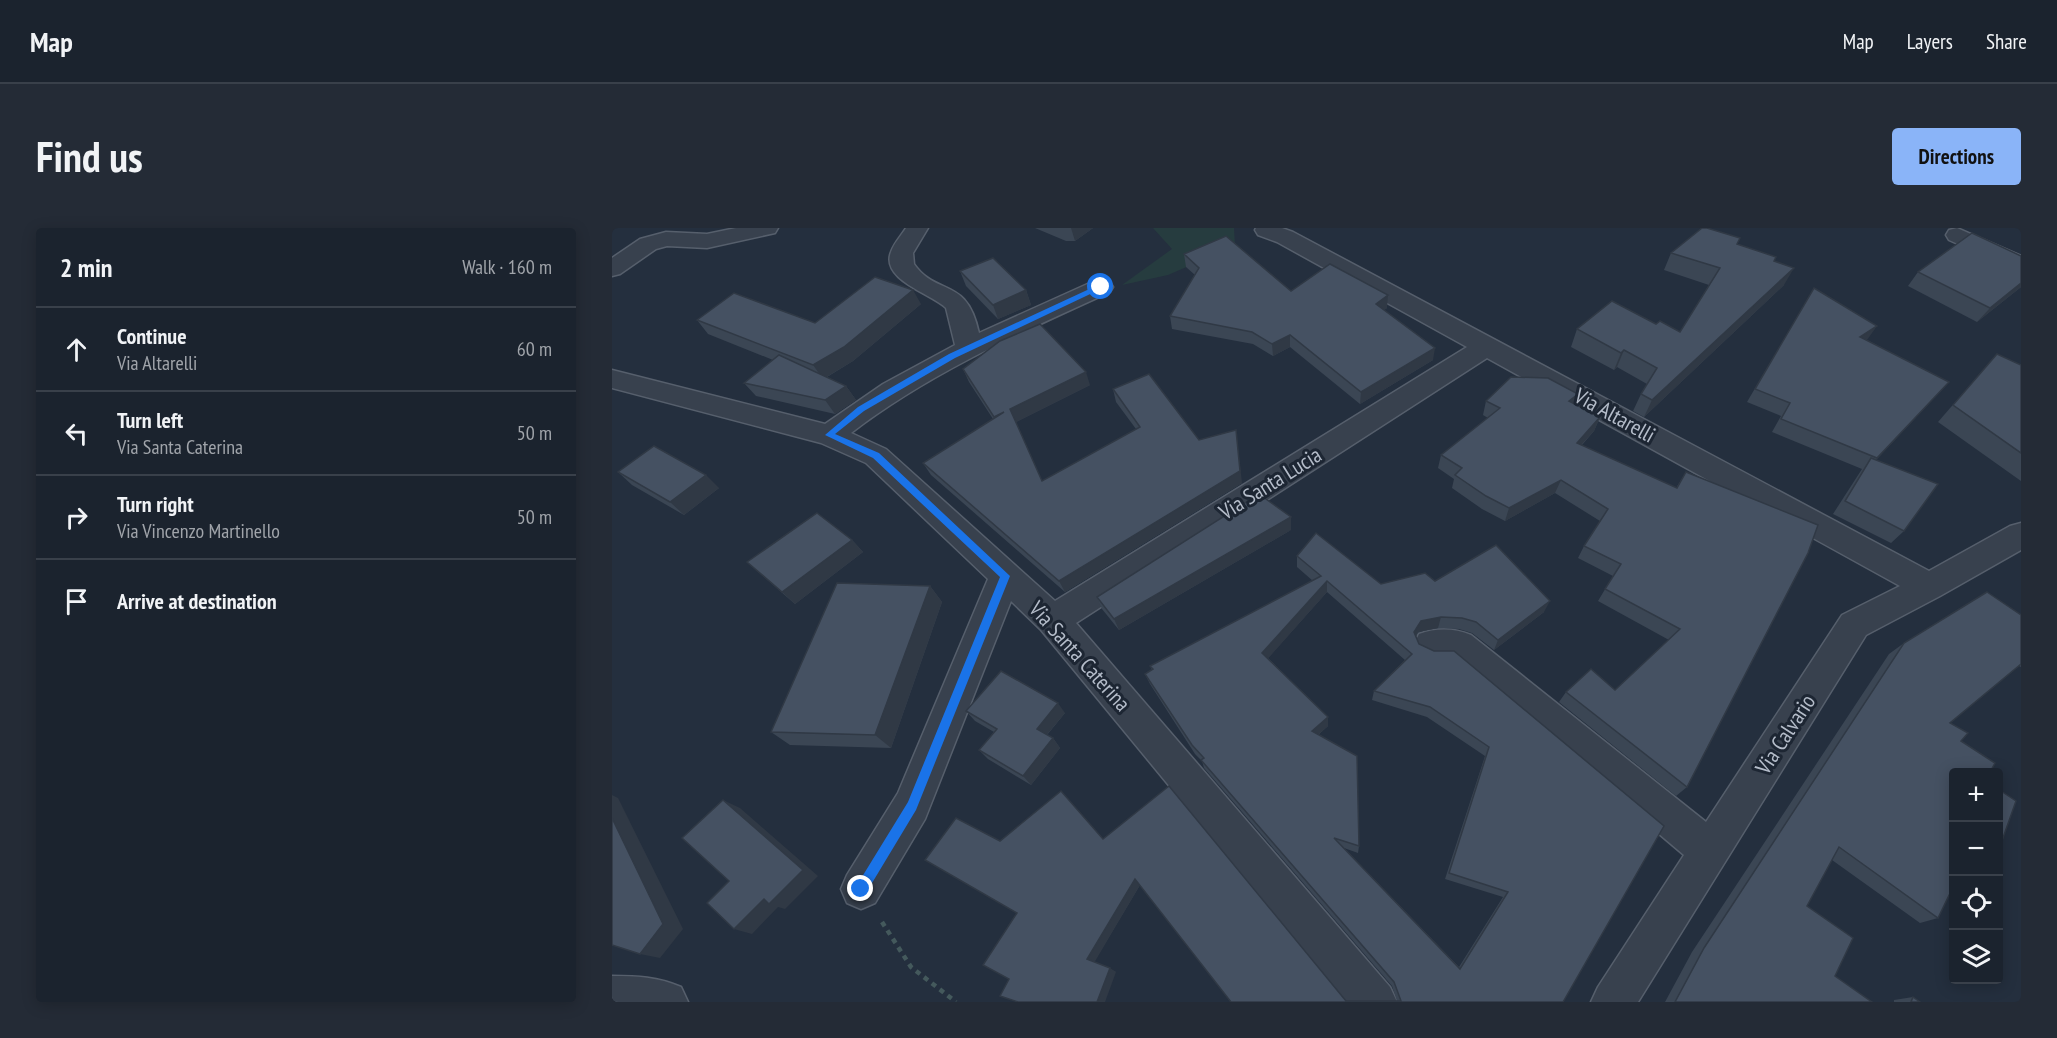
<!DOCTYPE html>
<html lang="en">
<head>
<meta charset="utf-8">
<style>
  :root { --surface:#1b232e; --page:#242b36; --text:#f1f3f6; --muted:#a0a4aa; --line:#39404a; --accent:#8ab4f8 }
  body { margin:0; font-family:"PT Sans Narrow",sans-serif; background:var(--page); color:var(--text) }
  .controls { position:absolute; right:18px; bottom:18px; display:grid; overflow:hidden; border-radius:6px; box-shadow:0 3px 15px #0003 }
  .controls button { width:54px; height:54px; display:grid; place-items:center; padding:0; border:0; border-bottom:2px solid var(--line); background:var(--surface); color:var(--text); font:30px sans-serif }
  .stop { position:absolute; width:18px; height:18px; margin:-14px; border:4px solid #1a73e8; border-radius:50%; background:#fff }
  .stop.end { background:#1a73e8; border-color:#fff; box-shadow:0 2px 6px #0008 }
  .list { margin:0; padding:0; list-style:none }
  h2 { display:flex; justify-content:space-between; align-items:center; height:78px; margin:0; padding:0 24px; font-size:26px }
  h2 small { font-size:20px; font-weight:400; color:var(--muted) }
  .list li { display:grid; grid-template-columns:39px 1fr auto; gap:18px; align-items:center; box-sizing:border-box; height:84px; padding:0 24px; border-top:2px solid var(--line) }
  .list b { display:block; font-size:22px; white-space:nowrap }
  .list p { margin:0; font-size:20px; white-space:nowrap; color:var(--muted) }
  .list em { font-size:20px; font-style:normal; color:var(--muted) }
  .icon { flex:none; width:33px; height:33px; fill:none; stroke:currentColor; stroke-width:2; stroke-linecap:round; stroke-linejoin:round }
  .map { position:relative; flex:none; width:1409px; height:774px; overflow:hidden; border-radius:6px }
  header { display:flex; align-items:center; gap:36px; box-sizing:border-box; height:84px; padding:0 30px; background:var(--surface); border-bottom:2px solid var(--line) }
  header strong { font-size:28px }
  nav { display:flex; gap:33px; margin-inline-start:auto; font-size:21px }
  .intro { display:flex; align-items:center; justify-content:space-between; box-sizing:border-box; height:144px; padding:0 36px }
  h1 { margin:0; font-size:42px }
  .button { padding:15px 27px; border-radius:6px; background:var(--accent); color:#111; font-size:21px; font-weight:700 }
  main { display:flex; gap:36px; padding:0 36px }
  aside { flex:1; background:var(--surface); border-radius:6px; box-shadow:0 3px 15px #0003 }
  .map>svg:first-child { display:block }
</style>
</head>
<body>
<header>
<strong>Map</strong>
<nav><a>Map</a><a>Layers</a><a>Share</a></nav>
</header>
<div class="intro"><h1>Find us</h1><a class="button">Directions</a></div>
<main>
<aside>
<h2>2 min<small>Walk · 160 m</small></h2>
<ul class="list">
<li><svg class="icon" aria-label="ahead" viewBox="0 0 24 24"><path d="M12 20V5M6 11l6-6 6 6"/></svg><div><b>Continue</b><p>Via Altarelli</p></div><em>60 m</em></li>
<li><svg class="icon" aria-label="left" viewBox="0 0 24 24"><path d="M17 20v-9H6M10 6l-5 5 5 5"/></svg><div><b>Turn left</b><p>Via Santa Caterina</p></div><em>50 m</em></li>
<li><svg class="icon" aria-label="right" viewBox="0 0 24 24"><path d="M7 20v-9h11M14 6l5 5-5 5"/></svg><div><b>Turn right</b><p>Via Vincenzo Martinello</p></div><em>50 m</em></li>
<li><svg class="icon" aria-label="arrive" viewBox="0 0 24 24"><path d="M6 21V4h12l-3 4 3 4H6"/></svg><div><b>Arrive at destination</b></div></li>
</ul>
</aside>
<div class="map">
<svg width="1409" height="774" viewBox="0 0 1409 774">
  <rect width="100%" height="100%" fill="#242f3e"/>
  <path fill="#263c3f" d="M541,0H622L623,18L556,47L510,57L560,21Z"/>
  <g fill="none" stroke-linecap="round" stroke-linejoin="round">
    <g stroke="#565f6c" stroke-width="3">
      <g id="street">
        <path d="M124,0H166L163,5L95,20L55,18L44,21L8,46L0,48V30L28,11L54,4L95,6Z"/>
        <path d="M294,0H316L301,25L302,36C325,69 355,48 367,105L480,54L489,52L498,54L501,59L498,64C408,105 317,145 239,205L274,221L443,373L855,119L665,14L646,7L643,2L644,0H670L681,4L1317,343L1398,298L1409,295V322L1328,368L1254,407L1026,774H979L986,759L1072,627L840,431H819L807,426L802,416L807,406C824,400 842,400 859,407L1094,594L1230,387L1288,358L875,130L464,395L778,759L785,774H735L429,402L399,373L313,591L263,675L249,681L235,675L229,661L235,647L286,565L376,351L254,235L209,215L0,160V142L213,196L271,156L343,117L334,80C320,66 268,52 279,24C282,15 289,8 294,0Z"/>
        <path d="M1345,0L1409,28V44L1337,12L1334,7L1337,2Z"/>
        <path d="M0,748C25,748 46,749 69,759L76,774H0Z"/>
      </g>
    </g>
    <path stroke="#44595c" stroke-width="4.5" stroke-dasharray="5 5" stroke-linecap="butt" d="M270,694L299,739L344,774"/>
    <use href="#street" fill="#38414e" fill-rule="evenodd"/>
  </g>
  <g fill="#3b4654" fill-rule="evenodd">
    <path d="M423,0H481L463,13H454Z"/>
    <path d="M1125,16L1162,33L1172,57L1032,189L1021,183L1029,166L1035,156L1005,139L1002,142L959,119L965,101L1044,96L1068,104L1097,57L1052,42L1059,25Z"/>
    <path d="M572,26L679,63L775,80L772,82L821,132L748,176L678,119L661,128L641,116L560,101L558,88L583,47L574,39Z"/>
    <path d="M1409,28V59L1365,94L1296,58L1306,44Z"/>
    <path d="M348,43L414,62L419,77L386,91L354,58Z"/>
    <path d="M1202,60L1255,112L1337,154L1264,232L1292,303L1279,315L1221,286L1250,241L1160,204L1169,188L1135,174Z"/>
    <path d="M309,76L241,133L215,149L234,158L244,172L223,186L144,168L132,155L161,132L96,106L85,92L203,95Z"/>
    <path d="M1385,126L1409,137V253L1326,194Z"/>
    <path d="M351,141L478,157L404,194L430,253L524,201L504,174L501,161L587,212L630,255L453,364L319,247L311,235L381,191L357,154Z"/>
    <path d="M874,173L962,176L988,189L982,203L970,217L1064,260L1074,244L1075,559L1064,568L947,474L954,464L1003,462L1057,412L986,373L1001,348L966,330L972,318L988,293L943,265L893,293L870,281L840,260L842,251L826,240L829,227L876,190L871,187Z"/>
    <path d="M6,244L107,260L72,287L20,257Z"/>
    <path d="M679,302L507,402L490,381L485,369Z"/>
    <path d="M240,312L251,324L183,376L135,334Z"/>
    <path d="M685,328L769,356L823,353L932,384L882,422L860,405L847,401L826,400L806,404L804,408L807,416L1052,598L951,774H619L528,657L482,734L504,744L397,751L405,685L388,613L491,611L734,773H785L780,758L592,540L590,533L583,526L538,456L533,446L540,442L538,438L701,353L685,339ZM715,364L793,432L762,463L760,472L815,489L873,528L833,651L891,669L847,739L732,620L746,625L747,618L706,507L716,498V489L656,430Z"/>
    <path d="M318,358L330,374L279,520L178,517L159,504Z"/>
    <path d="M1409,387V439L1407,438L1338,495L1349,513L1341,544L1326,690L1308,695L1220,632L1195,678L1223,748L1260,774H1053L1080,724L1277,426L1292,415Z"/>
    <path d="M354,483L453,485L435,507L441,510L448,520L419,557L376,531L367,522L382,504L363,493Z"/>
    <path d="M1301,769L1308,774H1282V772Z"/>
  </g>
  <g fill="#303945">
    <path d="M459,0H481L463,13Z"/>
    <path d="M1182,40L1172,57L1032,189L1040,172Z"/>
    <path d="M1409,55V59L1365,94L1378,80Z"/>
    <path d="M301,62L309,76L241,133L211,151L201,137Z"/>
    <path d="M414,62L419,77L386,91L381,77Z"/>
    <path d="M776,67L775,80L763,89L764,76Z"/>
    <path d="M1265,98L1255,112L1248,109Z"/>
    <path d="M678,107V119L661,128L660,116Z"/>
    <path d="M823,120L821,132L748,176L749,164Z"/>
    <path d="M1012,122L1005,139L1002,142L1009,125Z"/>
    <path d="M474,144L478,157L404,194L398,181Z"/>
    <path d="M234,158L244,172L223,186L213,172Z"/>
    <path d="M966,166L960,180L957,173Z"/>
    <path d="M988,189L982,203L959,228L965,215Z"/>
    <path d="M624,202L630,255L453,364L447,353Z"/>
    <path d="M94,247L107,260L72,287L58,274Z"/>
    <path d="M949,252L943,265L893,293L897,280Z"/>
    <path d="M679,289V302L507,402L502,391Z"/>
    <path d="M240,312L251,324L183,376L170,364Z"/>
    <path d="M715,353V364L652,435L650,425Z"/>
    <path d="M318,358L330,374L279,520L263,507Z"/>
    <path d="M938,373L932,384L882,422L886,412Z"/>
    <path d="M829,389L826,400L806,404L800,415L802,404L809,393Z"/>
    <path d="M446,475L453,485L432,510L425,501Z"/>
    <path d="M716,489V498L700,512V503Z"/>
    <path d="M441,510L448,520L419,557L411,548Z"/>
    <path d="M0,567L6,570L71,701L48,730L28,726L0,590Z"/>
    <path d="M111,572L128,580L206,648L173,681L166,679L140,706L122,701Z"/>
    <path d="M523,651L528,657L482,735L475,731Z"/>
    <path d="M498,740L504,744L493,774H485Z"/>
  </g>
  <g fill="#455162" stroke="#303945" stroke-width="1.5" fill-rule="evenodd">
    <path d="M1090,0H1095L1128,10L1125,16L1164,29L1162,33L1182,40L1040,172L1029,166L1045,140L1012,122L1009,125L965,101L1000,73L1044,96L1048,93L1068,104L1108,40L1059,25Z"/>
    <path d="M1360,5L1409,28V55L1378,80L1306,44Z"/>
    <path d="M614,8L679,63L718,36L776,67L764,76L823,120L749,164L678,107L660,116L640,104L558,88L587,40L572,26Z"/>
    <path d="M381,30L414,62L381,77L348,43Z"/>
    <path d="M263,49L301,62L232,119L201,137L85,92L122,65L203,95Z"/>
    <path d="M1202,60L1265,98L1248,109L1337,154L1265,230L1169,191L1178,175L1143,161Z"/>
    <path d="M428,96L474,144L398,181L430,253L528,199L501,161L537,146L587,212L624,202L628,243L447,353L311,235L392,184L382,189L351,141L388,113Z"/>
    <path d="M1385,126L1409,137V225L1341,177Z"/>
    <path d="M167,127L234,158L213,172L132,155Z"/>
    <path d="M899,149L936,150L966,166L957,173L988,189L965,215L1065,260L1074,244L1206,297L1196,325L1075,559L954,464L979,441L1003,462L1068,401L993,361L1009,336L972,318L996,281L949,252L897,280L874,268L843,247L850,240L829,227L888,180L874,173Z"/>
    <path d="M42,218L94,247L58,274L6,244Z"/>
    <path d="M1259,230L1326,256L1292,303L1233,273Z"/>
    <path d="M647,266L679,289L502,391L485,369Z"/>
    <path d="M205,285L240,312L170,364L135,334Z"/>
    <path d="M704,305L769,356L813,345L823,353L884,317L938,373L886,412L864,394L850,390L829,389L809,393L802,404L807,416L822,423H842L1052,598L951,774H619L523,651L475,731L498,740L485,774H406L388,768L397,751L371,737L405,685L313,632L344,590L388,613L449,563L491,611L557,558L734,773H789L782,754L589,532L592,530L580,517L533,446L541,441L538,438L709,348L685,328ZM715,353L800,426L762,463L818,479L877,519L837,645L896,664L848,741L722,610L747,618L745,528L700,503L716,489L650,425Z"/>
    <path d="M225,355L318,358L263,507L159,504Z"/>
    <path d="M1375,364L1409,387V436L1338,495L1356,505L1349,513L1383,535L1378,544H1341V659L1326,690L1227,619L1195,678L1241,710L1223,748L1260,774H1063L1092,720L1292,415Z"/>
    <path d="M389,443L446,475L425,501L441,510L411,548L367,522L385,501L354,483Z"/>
    <path d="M1386,561L1404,573L1386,624Z"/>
    <path d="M111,572L191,642L157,676L152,671L122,701L95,675L117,653L70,610Z"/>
    <path d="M0,590L51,696L28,726L0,717Z"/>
    <path d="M1301,769L1308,774H1299Z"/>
  </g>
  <path fill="#1a73e8" d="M486,57L493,59L343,130L252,183L223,206L267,225L398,348L304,582L254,665L249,667L243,661L245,657L296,574L388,349L261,230L213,207L246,179L337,126Z"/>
  <g text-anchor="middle" stroke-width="6" stroke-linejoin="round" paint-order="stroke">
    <g font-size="22" fill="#b4bcc9" stroke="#1d2633">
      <text transform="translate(1003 187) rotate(29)" y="8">Via Altarelli</text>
      <text transform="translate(658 255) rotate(-32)" y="8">Via Santa Lucia</text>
      <text transform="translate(468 428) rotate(48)" y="8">Via Santa Caterina</text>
      <text transform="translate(1173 506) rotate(-57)" y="8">Via Calvario</text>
    </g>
  </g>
</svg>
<div class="controls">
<button>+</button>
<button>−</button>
<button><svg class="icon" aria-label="locate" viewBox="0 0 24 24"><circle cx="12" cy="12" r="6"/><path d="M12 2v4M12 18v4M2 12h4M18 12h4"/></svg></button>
<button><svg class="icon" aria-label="layers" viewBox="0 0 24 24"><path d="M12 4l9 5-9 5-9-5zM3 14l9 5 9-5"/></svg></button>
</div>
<div class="stop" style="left:489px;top:59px"></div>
<div class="stop end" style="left:249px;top:661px"></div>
</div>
</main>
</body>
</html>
